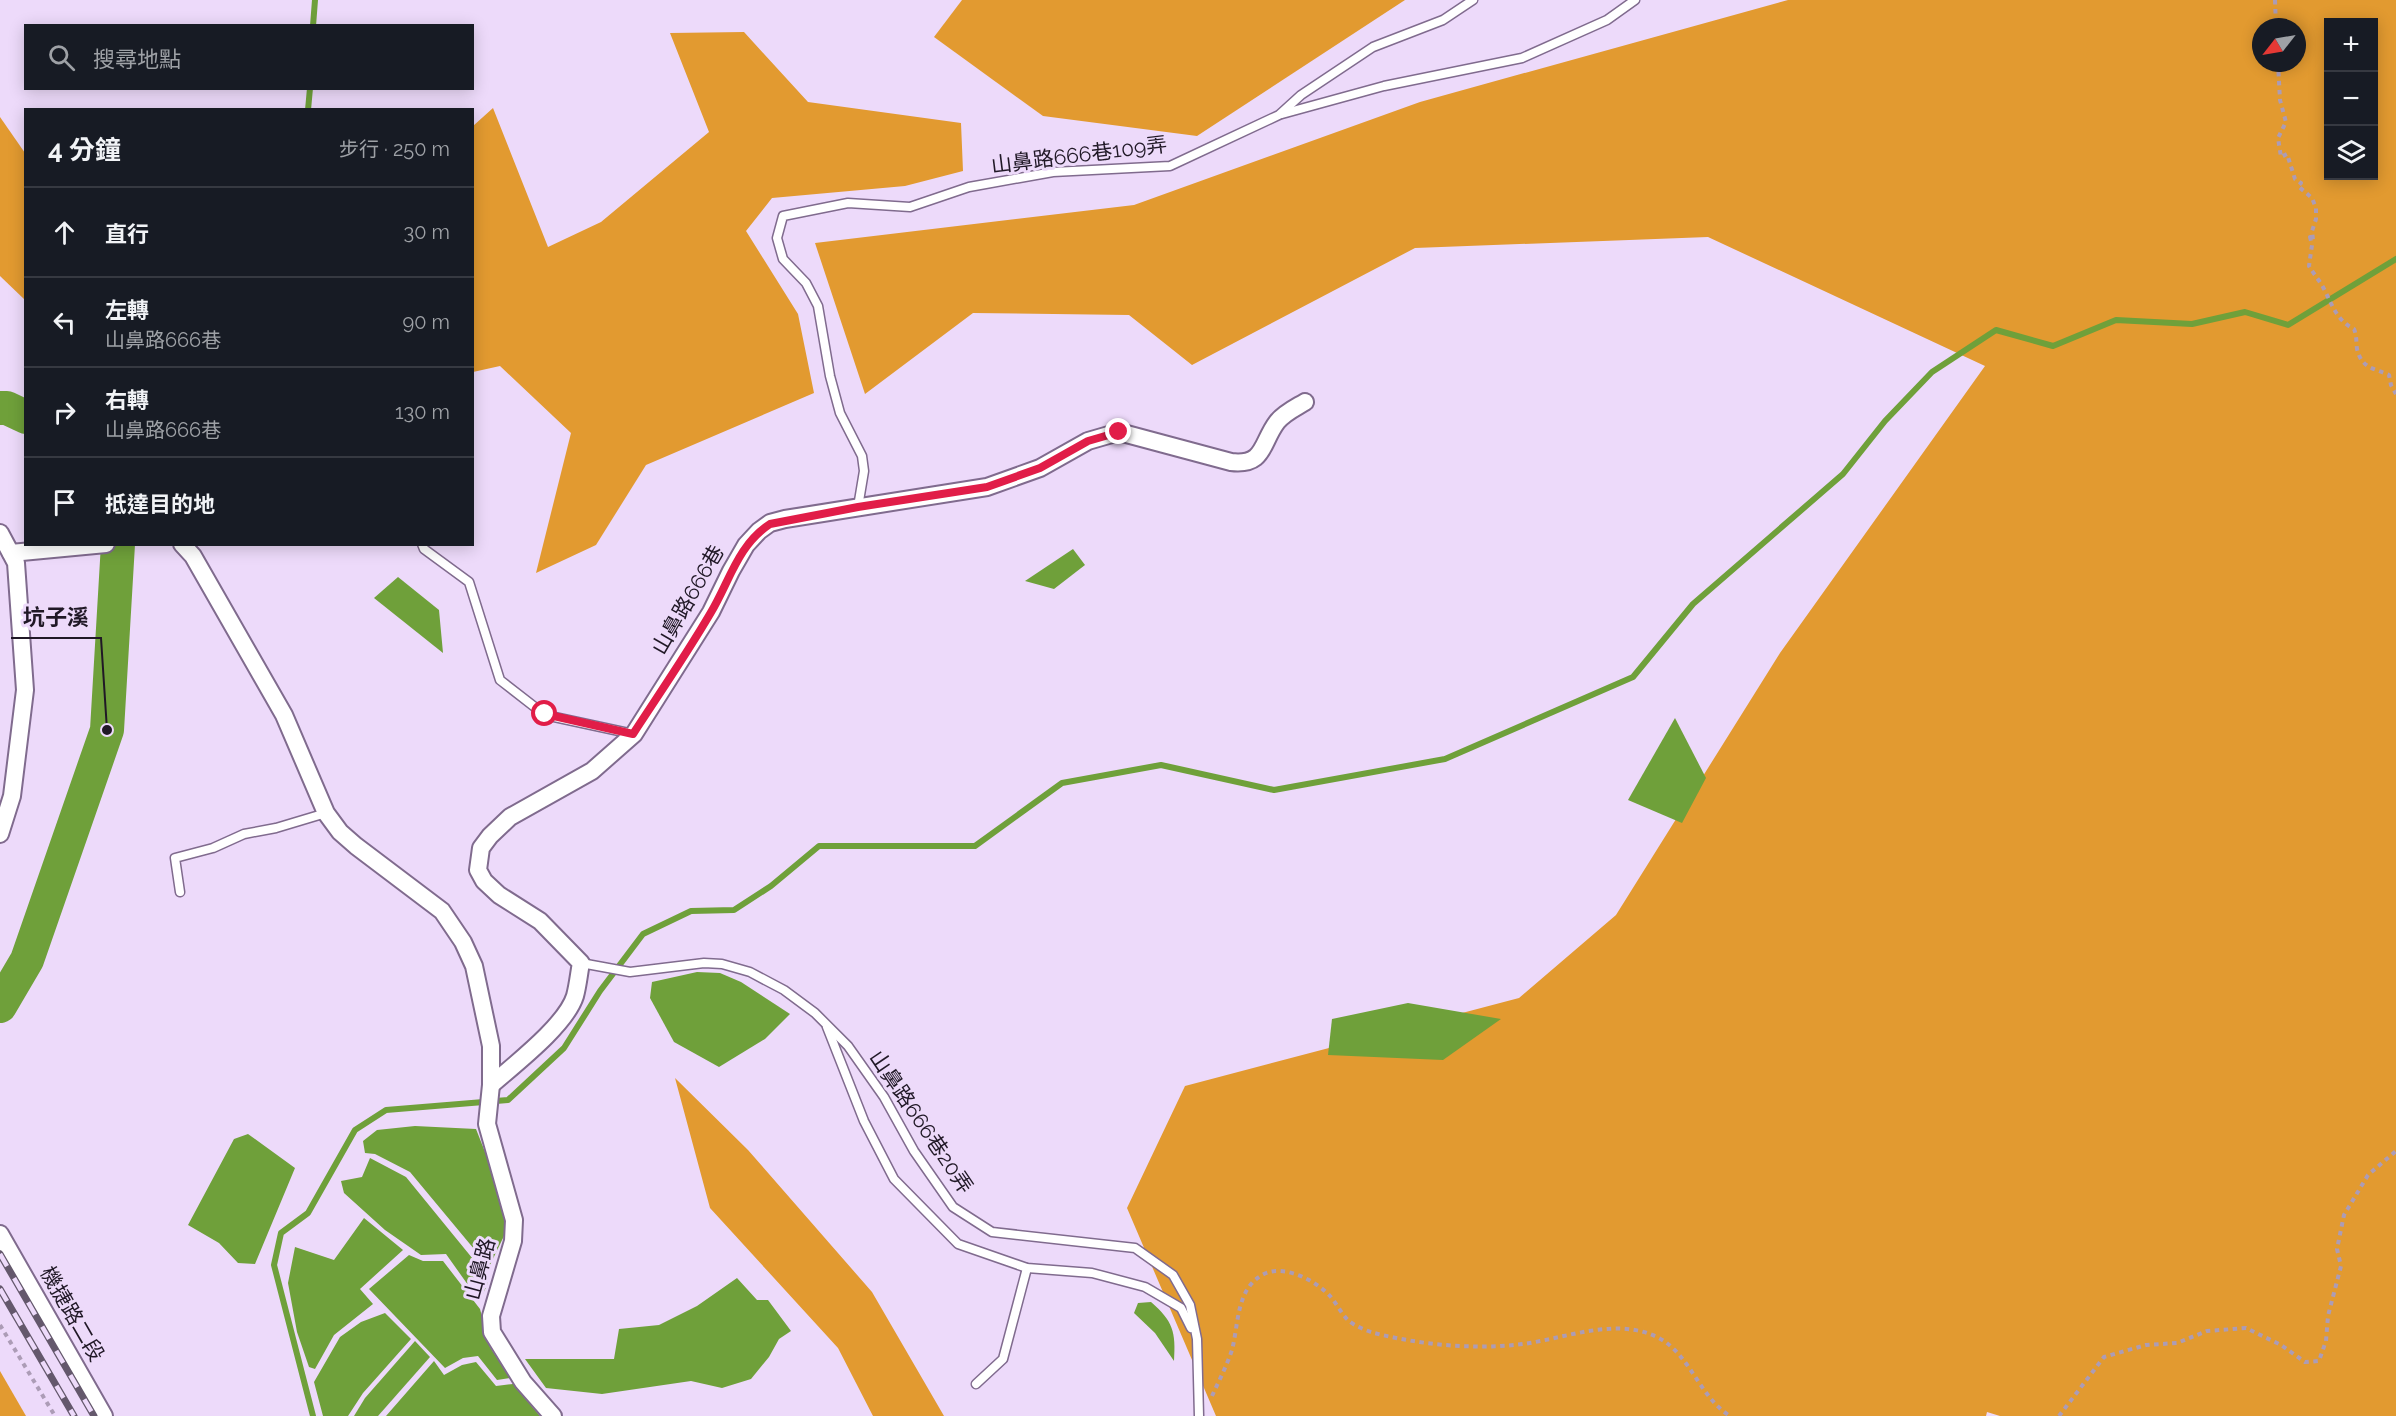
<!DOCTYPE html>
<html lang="zh-TW">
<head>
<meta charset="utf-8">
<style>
  :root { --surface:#171b24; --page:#20242c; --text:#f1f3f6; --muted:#9ea1a6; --line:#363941 }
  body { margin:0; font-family:Raleway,"Noto Sans TC",sans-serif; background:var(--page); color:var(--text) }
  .controls { position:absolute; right:18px; top:18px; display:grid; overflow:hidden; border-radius:0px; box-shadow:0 3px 15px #0003 }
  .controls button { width:54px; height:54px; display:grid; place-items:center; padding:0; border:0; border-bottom:2px solid var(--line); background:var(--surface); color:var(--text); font:30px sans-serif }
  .compass { position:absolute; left:2252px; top:18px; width:54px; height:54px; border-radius:50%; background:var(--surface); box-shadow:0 3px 15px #0003; rotate:239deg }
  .stop { position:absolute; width:18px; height:18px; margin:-14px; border:4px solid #e11d48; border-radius:50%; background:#fff }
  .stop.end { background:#e11d48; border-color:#fff; box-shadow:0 2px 6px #0008 }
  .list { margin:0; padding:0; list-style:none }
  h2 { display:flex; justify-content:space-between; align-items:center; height:78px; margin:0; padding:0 24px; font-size:26px }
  h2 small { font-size:20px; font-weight:400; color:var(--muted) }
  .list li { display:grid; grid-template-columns:39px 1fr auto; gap:18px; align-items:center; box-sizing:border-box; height:90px; padding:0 24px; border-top:2px solid var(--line) }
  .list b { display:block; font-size:22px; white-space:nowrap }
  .list p { margin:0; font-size:20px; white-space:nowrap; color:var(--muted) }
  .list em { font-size:20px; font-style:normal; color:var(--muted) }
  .icon { flex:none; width:33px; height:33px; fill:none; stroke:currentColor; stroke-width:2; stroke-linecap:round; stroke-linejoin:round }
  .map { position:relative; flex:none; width:2396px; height:1416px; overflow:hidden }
  .search { position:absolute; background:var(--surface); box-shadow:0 3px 15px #0003; left:24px; top:24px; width:450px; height:66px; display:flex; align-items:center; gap:15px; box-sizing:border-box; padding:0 21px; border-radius:0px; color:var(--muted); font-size:22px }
  .panel { position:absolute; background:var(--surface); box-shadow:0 3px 15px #0003; left:24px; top:108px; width:450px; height:438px; border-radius:0px }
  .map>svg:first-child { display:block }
</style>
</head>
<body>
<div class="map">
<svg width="2396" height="1416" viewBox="0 0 2396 1416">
  <rect width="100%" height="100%" fill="#eddafa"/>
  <g fill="#e29a30" fill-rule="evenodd">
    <path d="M962,0H1405L1197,136L1043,116L934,37Z"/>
    <path d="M1788,0H2396V1416H2000L1987,1412L1986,1416H1216L1127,1208L1185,1086L1519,998L1616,915L1780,653L1985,366L1708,237L1415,248L1192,365L1129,315L973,313L865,394L815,243L1134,205L1420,102ZM2328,22H2374V176H2328ZM2261,27H2297V63H2261Z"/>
    <path d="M744,32L808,102L961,123L963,171L905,186L772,198L746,231L798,314L814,393L646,465L596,545L536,573L571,433L500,366L473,372V126L493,108L548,247L601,222L709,132L670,33Z"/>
    <path d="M0,117L25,153V300L0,276Z"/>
    <path d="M675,1078L748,1150L872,1292L944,1416H873L838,1348L710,1208Z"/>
    <path d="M0,1371L26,1416H0Z"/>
  </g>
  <g fill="#6fa03a">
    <path d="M1073,549L1085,565L1054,589L1025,581Z"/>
    <path d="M398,577L439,610L443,653L374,598Z"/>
    <path d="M1675,718L1706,778L1682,823L1628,800Z"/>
    <path d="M697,972L720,973L741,982L790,1014L765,1039L719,1067L674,1042L650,998L652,982Z"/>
    <path d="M1408,1003L1501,1019L1443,1060L1328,1055L1332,1019Z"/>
    <path d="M415,1126L476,1129L507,1208L504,1236L489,1267L410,1172L375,1154L365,1153L363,1141L377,1130Z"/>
    <path d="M248,1134L295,1168L255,1264L238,1263L219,1243L188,1225L234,1139Z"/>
    <path d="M370,1158L406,1177L486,1275L488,1283L482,1296L468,1285L446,1254L421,1255L385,1230L344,1193L341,1181L362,1177Z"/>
    <path d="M364,1218L403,1250L360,1289L373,1304L334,1335L315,1369L309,1367L297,1332L288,1283L295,1247L334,1260Z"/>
    <path d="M409,1255L423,1261H443L480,1309L490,1347L510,1378L497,1380L478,1356L463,1358L445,1368L369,1289Z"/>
    <path d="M737,1278L757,1300H768L791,1331L779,1339L769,1357L751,1379L722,1388L691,1381L602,1394L546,1388L525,1359H614L619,1329L659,1325L697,1306Z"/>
    <path d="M1151,1302C1173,1321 1176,1332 1174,1361L1155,1333L1134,1313L1138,1303Z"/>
    <path d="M385,1313L411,1339L363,1393L348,1416H323L314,1382L340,1337L361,1322Z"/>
    <path d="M415,1341L430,1357L378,1416H354L365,1398Z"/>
    <path d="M434,1361L444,1375L462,1365L476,1362L496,1386L513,1384L540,1416H386Z"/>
  </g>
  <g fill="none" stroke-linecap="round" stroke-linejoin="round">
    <g stroke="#6fa03a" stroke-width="6">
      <path d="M313,26L315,0"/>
      <path d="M308,110L310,88"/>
      <path d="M313,1416L274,1265L281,1233L308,1213L355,1130L386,1110L508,1100L564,1048L600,991L643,934L691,911L734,910L771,886L819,846H975L1062,783L1161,765L1274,790L1445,759L1633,677L1693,604L1843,474L1885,421L1932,372L1996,330L2053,346L2116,320L2192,324L2245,312L2288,325L2396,259"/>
    </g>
    <g stroke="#6fa03a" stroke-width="34">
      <path d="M0,408H7L26,417"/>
      <path d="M0,1006L27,960L107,730L118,544"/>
    </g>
    <g stroke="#806b8e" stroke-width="11">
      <g id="service">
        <path d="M1282,114L1384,86L1522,58L1607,20L1635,0"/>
        <path d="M858,507L864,471L862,456L840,413L830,376L818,306L806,283L783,259L777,238L783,216L848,203L910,207L969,187L1053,172L1170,166L1279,115L1301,95L1373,47L1443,20L1473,0"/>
        <path d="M422,544L424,549L469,582L500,680L545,715L633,734"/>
        <path d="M180,892L175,858L213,848L244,834L276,828L326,813"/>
        <path d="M581,963L630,972L704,963L722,964L750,972L784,990L815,1013L848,1046L884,1097L914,1151L953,1207L992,1232L1135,1248L1173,1275L1190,1305L1197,1339L1199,1416"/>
        <path d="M827,1027L864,1121L894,1179L958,1244L1027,1268L1092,1273L1145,1287L1181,1308L1191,1328"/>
        <path d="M976,1384L1003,1359L1027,1268"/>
      </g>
    </g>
    <g stroke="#806b8e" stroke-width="20">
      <g id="minor">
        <path d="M0,533L16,563L25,690L12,796L0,834"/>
        <path d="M182,544L193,556L284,715L326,813L340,832L356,846L442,911L463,942L474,966L491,1046V1085L487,1124L514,1220L513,1241L491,1316L492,1332L523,1382L553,1416"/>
        <path d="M11,553L106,544"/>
        <path d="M491,1085C515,1064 566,1025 575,996C578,985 579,973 581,963L540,921L499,895L484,881L478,870L481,848L490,836L510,817L592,771L634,734L711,612L731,571L746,545L759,531L770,523L785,519L987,487L1040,468L1088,441L1119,432L1231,462C1265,466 1261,443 1277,422C1284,413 1295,408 1305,402"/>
        <path d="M0,1234L104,1416"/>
      </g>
    </g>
    <g stroke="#ac9cb6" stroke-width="4" stroke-dasharray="4.5 4.5" stroke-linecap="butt">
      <path d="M2275,0L2276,27"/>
      <path d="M2278,63L2280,100L2286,122L2278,138L2281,157L2287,154L2295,179L2301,183L2298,186L2312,198L2316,208V219L2312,231L2313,240L2310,237L2312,245L2309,266C2313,273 2319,280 2323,287C2332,304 2336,320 2354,329C2357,336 2356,342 2357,349C2362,369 2374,368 2389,375L2391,385L2396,394"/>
      <path d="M0,1325L55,1416"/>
      <path d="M1212,1396C1219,1381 1227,1365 1232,1350C1239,1323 1236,1288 1264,1274C1285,1264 1316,1281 1330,1296C1337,1304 1342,1315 1349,1321C1355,1326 1367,1331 1374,1333C1422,1345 1474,1350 1523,1344C1567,1338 1615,1317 1657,1337C1690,1353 1699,1397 1730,1416"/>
      <path d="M2059,1416L2104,1357L2146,1345L2177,1343L2207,1331L2246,1328L2281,1345L2305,1362L2319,1361L2326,1341L2328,1316L2341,1266L2337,1249L2344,1215L2368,1175L2396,1151"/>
    </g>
    <use href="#service" stroke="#fff" stroke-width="8"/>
    <use href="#minor" stroke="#fff" stroke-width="16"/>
    <g stroke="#64586c" stroke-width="7">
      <g id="rail">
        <path d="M0,1254L94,1416"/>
        <path d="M0,1289L74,1416"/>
      </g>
    </g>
    <use href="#rail" stroke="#eddafa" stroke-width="4.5" stroke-dasharray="14" stroke-linecap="butt"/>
  </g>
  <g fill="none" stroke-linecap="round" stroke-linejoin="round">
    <path stroke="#e11d48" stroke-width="8" d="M545,714L633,734C659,694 686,655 710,614C730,581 737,546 770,524L858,507L987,487L1040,468L1088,441L1119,432"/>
  </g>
  <g text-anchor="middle" stroke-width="6" stroke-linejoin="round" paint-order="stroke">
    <g font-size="21" fill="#201826" stroke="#eddafa">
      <text transform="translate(1079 155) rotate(-7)" y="7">山鼻路666巷109弄</text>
      <text transform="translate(688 600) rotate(-60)" y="7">山鼻路666巷</text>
      <text transform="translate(921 1122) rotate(56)" y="7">山鼻路666巷20弄</text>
      <text transform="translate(480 1269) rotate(-75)" y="7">山鼻路</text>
      <text transform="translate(72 1314) rotate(60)" y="7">機捷路二段</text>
    </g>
  </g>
  <path fill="none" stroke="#201826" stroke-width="2" d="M107 730L101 638H11"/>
  <circle fill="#201826" stroke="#eddafa" stroke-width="2" cx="107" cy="730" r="6"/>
  <g font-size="22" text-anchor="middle" font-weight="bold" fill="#201826" stroke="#eddafa" stroke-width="6" stroke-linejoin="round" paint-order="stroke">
    <text x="56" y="625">坑子溪</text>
  </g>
</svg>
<div class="controls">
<button>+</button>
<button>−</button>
<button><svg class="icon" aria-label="layers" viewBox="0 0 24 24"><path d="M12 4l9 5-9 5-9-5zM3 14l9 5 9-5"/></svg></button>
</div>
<svg class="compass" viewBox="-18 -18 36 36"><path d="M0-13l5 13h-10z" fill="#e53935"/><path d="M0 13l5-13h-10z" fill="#9ea1a6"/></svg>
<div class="stop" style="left:545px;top:714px"></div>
<div class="stop end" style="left:1119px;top:432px"></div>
<div class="search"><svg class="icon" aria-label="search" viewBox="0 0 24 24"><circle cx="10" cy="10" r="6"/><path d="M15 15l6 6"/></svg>搜尋地點</div>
<section class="panel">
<h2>4 分鐘<small>步行 · 250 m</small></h2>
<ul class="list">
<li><svg class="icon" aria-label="ahead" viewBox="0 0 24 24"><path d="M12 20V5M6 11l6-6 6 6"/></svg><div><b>直行</b></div><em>30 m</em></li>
<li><svg class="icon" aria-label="left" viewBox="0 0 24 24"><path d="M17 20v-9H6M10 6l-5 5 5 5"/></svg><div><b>左轉</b><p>山鼻路666巷</p></div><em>90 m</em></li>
<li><svg class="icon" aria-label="right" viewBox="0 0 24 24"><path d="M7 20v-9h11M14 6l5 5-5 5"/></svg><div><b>右轉</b><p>山鼻路666巷</p></div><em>130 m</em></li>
<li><svg class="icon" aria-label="arrive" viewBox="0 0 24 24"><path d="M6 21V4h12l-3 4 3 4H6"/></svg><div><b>抵達目的地</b></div></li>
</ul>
</section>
</div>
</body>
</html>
